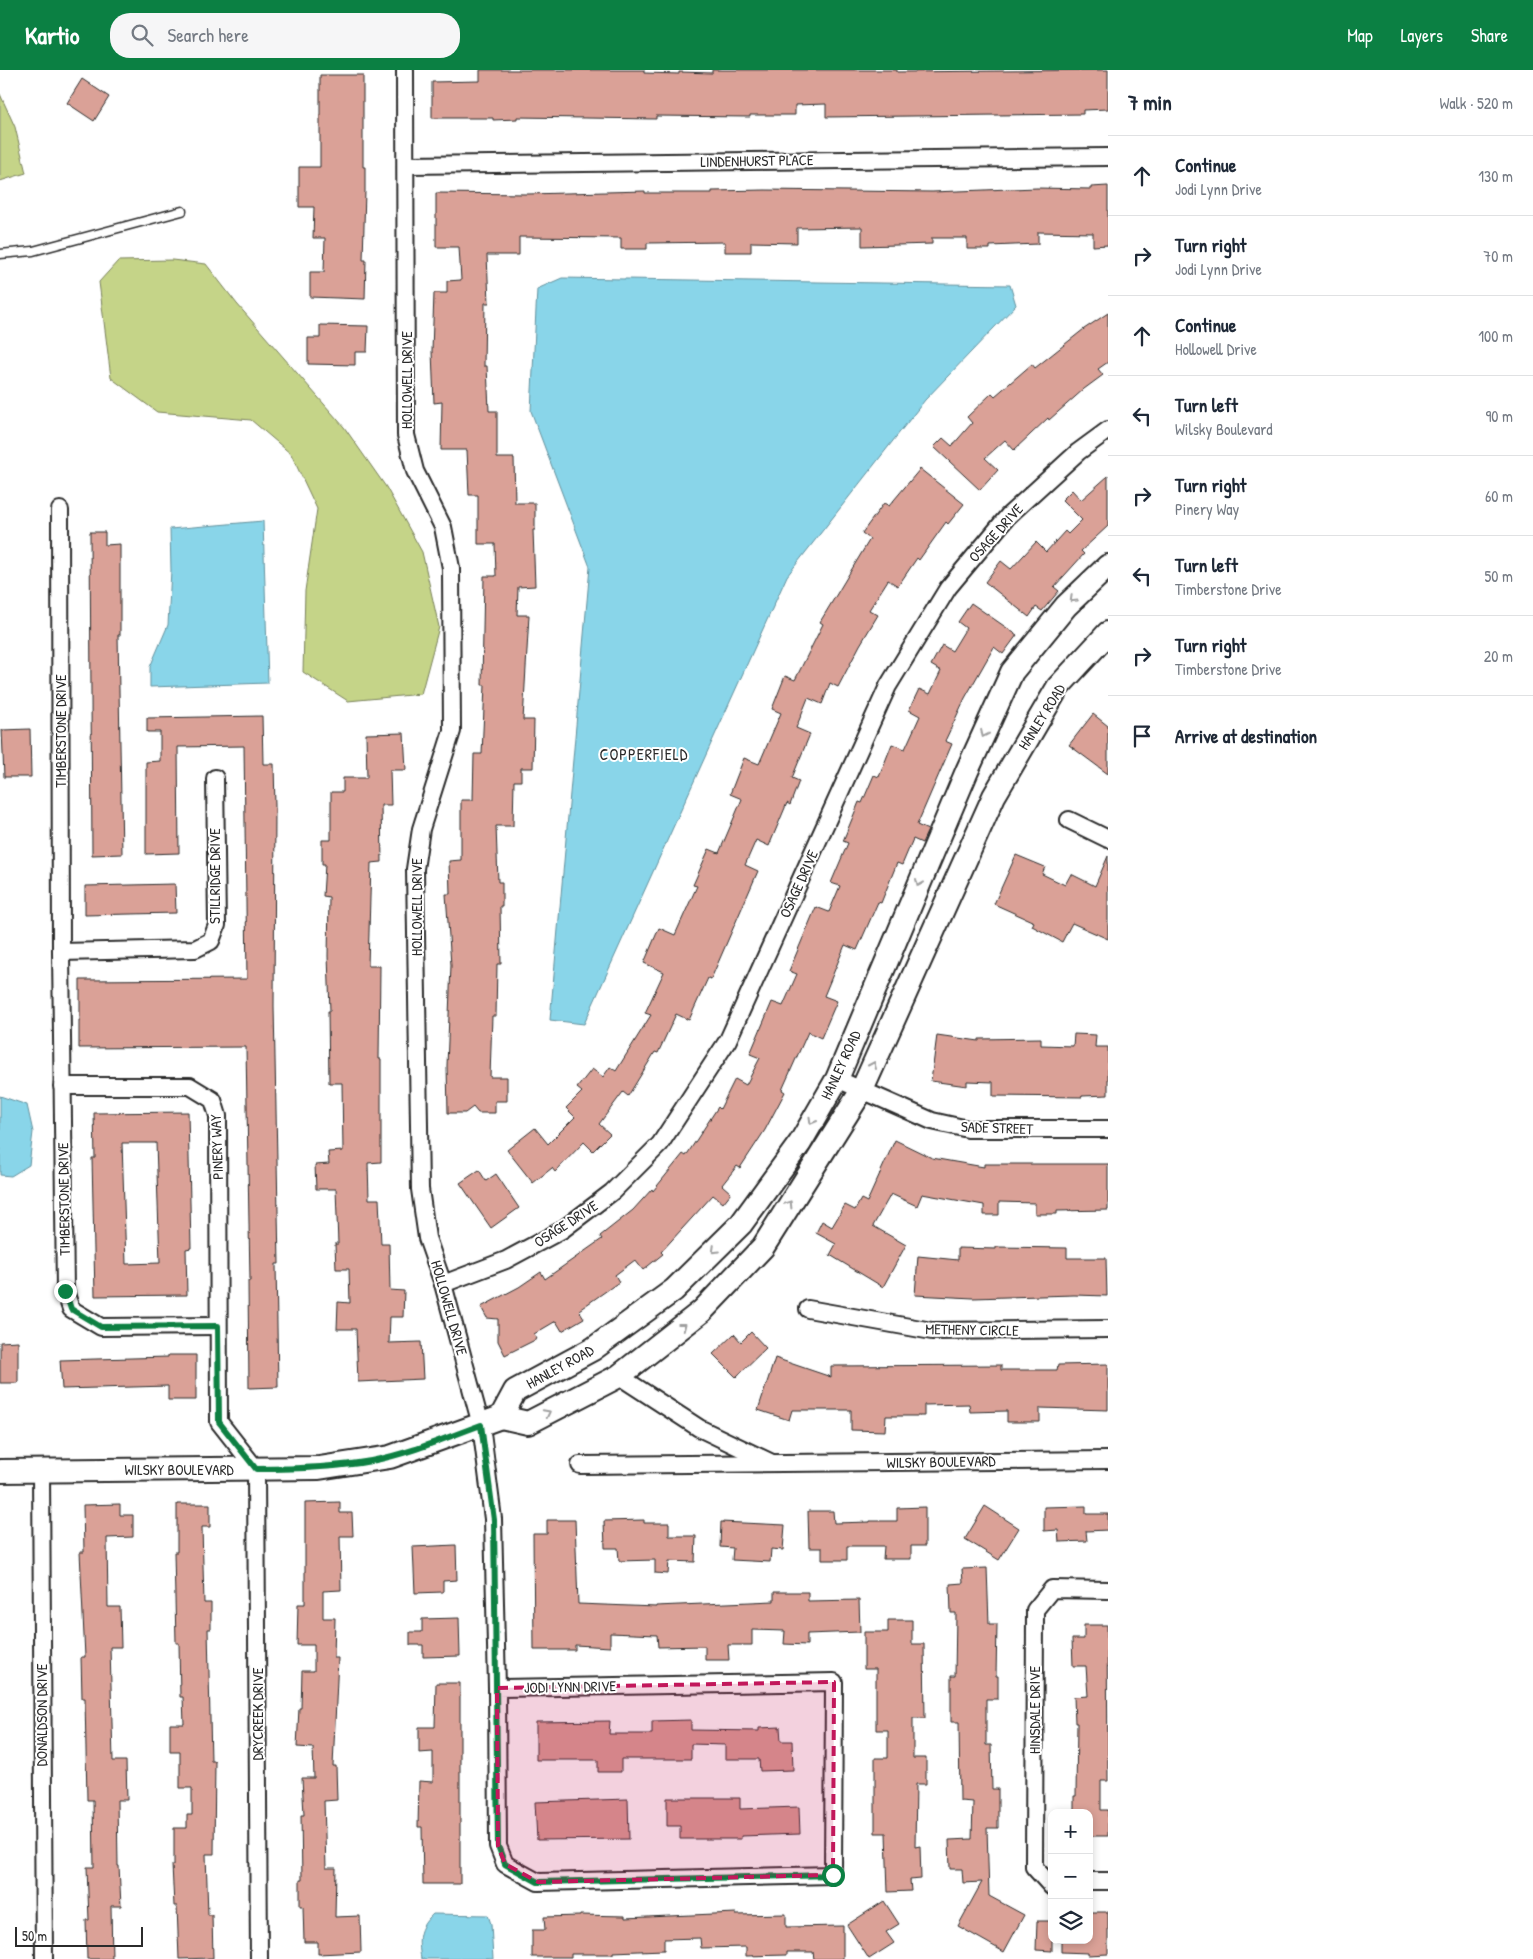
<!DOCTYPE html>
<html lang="en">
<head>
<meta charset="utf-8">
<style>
  :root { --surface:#fff; --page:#f6f6f7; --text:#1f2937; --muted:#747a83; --line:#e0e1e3; --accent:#0b8043 }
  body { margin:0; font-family:"Patrick Hand",sans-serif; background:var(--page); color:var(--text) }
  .controls { position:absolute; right:15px; bottom:15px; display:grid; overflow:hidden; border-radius:10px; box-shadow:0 2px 8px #0003 }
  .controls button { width:45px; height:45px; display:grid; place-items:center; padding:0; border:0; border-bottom:1px solid var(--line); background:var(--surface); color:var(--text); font:25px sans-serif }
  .scale { position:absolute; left:15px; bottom:12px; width:128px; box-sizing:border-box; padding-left:5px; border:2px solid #2b2b2b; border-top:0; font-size:14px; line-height:18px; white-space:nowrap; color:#2b2b2b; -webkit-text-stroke:4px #fff; paint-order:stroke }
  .stop { position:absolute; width:15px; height:15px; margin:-11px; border:4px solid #0b8043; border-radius:50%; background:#fff }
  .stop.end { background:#0b8043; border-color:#fff; box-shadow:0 1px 5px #0008 }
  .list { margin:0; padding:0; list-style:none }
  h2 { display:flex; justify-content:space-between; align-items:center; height:65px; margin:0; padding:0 20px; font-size:21px }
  h2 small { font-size:16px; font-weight:400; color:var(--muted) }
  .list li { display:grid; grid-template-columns:32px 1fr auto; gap:15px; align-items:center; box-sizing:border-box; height:80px; padding:0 20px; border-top:1px solid var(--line) }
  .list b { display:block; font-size:19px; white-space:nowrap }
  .list p { margin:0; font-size:16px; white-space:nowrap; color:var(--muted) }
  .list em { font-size:16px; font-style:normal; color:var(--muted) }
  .icon { flex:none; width:28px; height:28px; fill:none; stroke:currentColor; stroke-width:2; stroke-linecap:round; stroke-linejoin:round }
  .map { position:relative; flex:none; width:1108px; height:1889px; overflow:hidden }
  header { display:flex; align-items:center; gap:30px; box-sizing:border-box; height:70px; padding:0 25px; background:var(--accent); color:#fff }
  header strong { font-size:24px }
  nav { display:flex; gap:28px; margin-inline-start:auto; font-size:18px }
  .search { width:350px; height:45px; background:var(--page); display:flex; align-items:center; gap:12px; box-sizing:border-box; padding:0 18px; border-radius:20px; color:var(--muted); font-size:19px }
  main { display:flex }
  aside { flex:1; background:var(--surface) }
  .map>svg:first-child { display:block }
</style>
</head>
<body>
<header>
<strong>Kartio</strong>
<div class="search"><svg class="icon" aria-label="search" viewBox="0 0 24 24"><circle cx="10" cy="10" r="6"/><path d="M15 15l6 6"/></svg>Search here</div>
<nav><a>Map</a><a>Layers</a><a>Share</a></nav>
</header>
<main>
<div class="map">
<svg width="1108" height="1889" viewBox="0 0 1108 1889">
  <rect width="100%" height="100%" fill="#fff"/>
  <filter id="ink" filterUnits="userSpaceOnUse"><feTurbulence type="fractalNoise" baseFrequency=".02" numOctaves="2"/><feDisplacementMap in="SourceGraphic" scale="10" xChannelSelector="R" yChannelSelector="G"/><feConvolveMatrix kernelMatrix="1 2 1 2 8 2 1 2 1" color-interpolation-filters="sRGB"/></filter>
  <g filter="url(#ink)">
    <g fill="#c5d488" stroke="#78805a">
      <path d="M0,24L15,57L26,103L0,111Z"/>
      <path d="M172,190L206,194L237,234L344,357L386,417L422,482L439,557L421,624L348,631L303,602L305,521L317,439L291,384L251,350L157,342L111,308L99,212L118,191Z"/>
    </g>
    <g fill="#89d5e9" stroke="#63919d">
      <path d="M562,208L1010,215L1016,235L925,330L787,506L584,954L550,950L590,497L531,341L537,219Z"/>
      <path d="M263,451L268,613L150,617V597L168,555L171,500L170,459Z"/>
      <path d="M0,1026L27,1035L33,1062L29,1095L11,1106L0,1105Z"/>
      <path d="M433,1844L488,1845L491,1854L493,1889H421C418,1869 417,1859 433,1844Z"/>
    </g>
    <g fill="#daa197" stroke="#2b2b2b" fill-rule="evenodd">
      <path d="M480,0H644V3L679,4V2L712,3V0H897V2L1108,0V39L1083,40V44L826,47V34L795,35V45H750V47L656,46V49L517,47V49L493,50V48H432V12L480,11Z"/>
      <path d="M320,5H363V97H365V121L363,190H366L365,229L310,227V202H324L325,168H313L314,137H299V97H320Z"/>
      <path d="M82,9L109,27L94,51L67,33Z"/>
      <path d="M1108,116V175L1093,176V163L1038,162V174L990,176V179H967V168H932V174L862,176V157L797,158V173L751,172V182H725V172L647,173V179H621V168L519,167V185H487L489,233H485L484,296H487L489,341H497V388H514L515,433H535V460H533L535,516L518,517L517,545H529L523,650H534L533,698H521V711H514L513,756H496L498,812H502V836H500L501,894H497L496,946H492L490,1007H507V1031H495V1043H478L473,1037L465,1043H448L447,996L451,895L446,824H450L449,791L461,790V730H473L474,684H482L485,615H482L484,506H496L495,474H478V425H469L467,380H441L442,332L434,333L432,281L434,223H447V211L461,210L459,177H436V123L528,124L645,121V123H712V121L765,120L932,122L1037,118L1091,119V117Z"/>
      <path d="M1108,243V292L1098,299L1103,305L1084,319L1049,350L1048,348L1014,380L1005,370L985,388L998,400L980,420L934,377L943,368L952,376L972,353L967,347L992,323L995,326L1032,294L1035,298L1084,259Z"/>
      <path d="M320,255L368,256L367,282H355V295L308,294V268H320Z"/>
      <path d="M920,399L964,434L948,454L946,452L919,490L917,488L898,516L888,510L869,540L878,545L860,575L838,617L830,613L822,634L808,628L796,658L810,664L792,708L799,711L790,735L787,733L769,776L756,770L745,795L758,801L711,909L708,908L689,950L676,944L658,983L655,982L628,1026L623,1022L599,1054L610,1064L593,1081L584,1072L555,1102L552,1098L533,1113L507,1080L535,1058L548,1074L575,1047L566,1038L582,1022L577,1018L592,999L603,1007L610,997L616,1001L651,945L645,943L664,902L644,893L659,858L675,865L697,816L693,815L709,779L719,783L742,729L730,724L744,688L759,694L781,643L772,639L785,606L795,610L823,554L820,552L870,469L862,463L884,433L889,436Z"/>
      <path d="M1108,406V456L1081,481L1084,484L1054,517L1059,521L1042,541L1036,537L1029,547L985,512L1001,491L1011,499L1036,472L1046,482L1065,461L1068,464L1082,450L1062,430L1072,420L1081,430Z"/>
      <path d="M90,462H105V475L120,474V565H118L122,784L92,785Z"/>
      <path d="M971,533L1017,565L1003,584L994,577L965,628L945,671L952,674L917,755L928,760L922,773L913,769L902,795L897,793L881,833L878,832L857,880L845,875L824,926L837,931L821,968L808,962L782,1020L785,1022L765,1060L740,1098L737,1096L722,1115L731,1123L723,1133L713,1125L661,1182L663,1184L643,1200L635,1190L615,1205L619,1212L579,1240L584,1248L562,1261L556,1251L534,1264L537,1269L505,1285L498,1271V1249L487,1248L481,1237L519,1217L541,1202L545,1209L602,1169L600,1166L633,1140L652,1119L653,1121L683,1084L686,1086L718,1037L720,1039L735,1009L746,1015L760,988L750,984L772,932L783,936L797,904L789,901L816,837L829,842L840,816L831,813L848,773L843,771L859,732L862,733L874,705L879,707L892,674L905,679L920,646L909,640L919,619L930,624L941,601L931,595L942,575L952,581L966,558L958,552Z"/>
      <path d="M1093,644L1108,656V704L1069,675Z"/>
      <path d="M262,646L263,694H274L275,737L274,936L279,1194H276L278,1317L249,1318L248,1211H250L246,977L79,978V950H80V910L247,909L244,676L178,677L179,783L146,784V692L160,691V662H147V648Z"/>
      <path d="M30,659L31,707H4L2,660Z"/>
      <path d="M404,663L406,700H390L391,735H381L382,792L371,793L368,896H380L379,989H381V1092L368,1093L369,1129H379L381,1174H389L390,1220L404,1221L403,1247H390L389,1273L421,1272L423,1309L358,1312L356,1259H337L338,1232L350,1233L349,1199H336L335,1174H338L336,1119H316L315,1095L329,1094L328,1082L343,1081L342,1013H329L328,941H330L328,886L329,827L323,826L325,794H322V770H331V722H343V708H367L366,664Z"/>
      <path d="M1016,785L1045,797L1042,804L1065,815L1071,804L1095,816L1108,786V869L1072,853L1062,872L1032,856L1034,852L994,834Z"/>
      <path d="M175,814L176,843L85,845V816Z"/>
      <path d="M1074,964L1096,965L1095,977H1108V1025L1082,1026V1027L993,1026V1012L967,1011V1016L931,1011L937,965L979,971V969L1041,968V975L1073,976Z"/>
      <path d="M188,1042L191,1178L186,1179L187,1225L95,1226L92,1088H95L94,1043ZM122,1073H156L160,1193L126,1194Z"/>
      <path d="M895,1070L932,1088L984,1097V1094H1108V1140L1057,1141V1144H1035V1133L999,1132V1145H984V1135L922,1124L917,1136L891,1124L873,1156L906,1175L883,1217L830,1185L836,1174L816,1163L822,1151L832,1157L845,1135L855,1140L861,1129L867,1132Z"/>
      <path d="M479,1100L486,1111L496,1104L519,1138L491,1158L460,1113Z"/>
      <path d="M996,1177L1067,1178V1188H1106L1107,1226L1074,1225L973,1228L915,1225L918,1186L958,1190V1178L996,1179Z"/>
      <path d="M751,1262L766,1278L736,1307L713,1284L734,1264L741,1272Z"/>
      <path d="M18,1271V1313H0V1272Z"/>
      <path d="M168,1285H196V1330H168V1316L62,1319L60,1290L168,1287Z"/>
      <path d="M775,1288L831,1307V1296L1001,1295V1300H1057L1058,1295L1108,1294V1340L1040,1338V1352H1007V1341L970,1342L969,1334L924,1335V1346H886L885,1361L851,1360V1340H792L789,1350L758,1340Z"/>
      <path d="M340,1432V1443H352L353,1466H340L341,1520L323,1521V1548H335L334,1588H338L333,1696H336L337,1730L324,1731L326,1798H336L335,1847L360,1846L361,1882L318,1884V1872H304L303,1836H300V1810H302L301,1745H304L302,1708H314L313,1678L297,1677L299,1638H301L302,1601H314V1575H297L298,1534H305V1433Z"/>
      <path d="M120,1434V1445H133V1467L107,1468L108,1537H120L121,1577H110L113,1691H126L127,1730H117L118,1796H119L121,1836H111L112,1889H87L86,1850H89L87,1797H94L93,1730H87L85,1628H82L81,1587H85L80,1482H84L83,1435Z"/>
      <path d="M177,1434H210V1457H202L204,1533H211V1559H208L211,1691H215L214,1784H206L208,1845H212L213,1888L179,1889L177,1836H174L172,1795H174V1758H187V1745H192V1718H180V1681H170V1654H184L183,1627H180L179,1573H176L174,1482H177Z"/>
      <path d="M985,1436L1019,1458L999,1490L965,1469Z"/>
      <path d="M1086,1436V1444H1108V1460L1086,1461L1087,1471L1059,1472L1058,1460L1044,1461V1437Z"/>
      <path d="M925,1437V1476H911V1489H883L884,1476H847V1490H822V1478H809L808,1441H833L834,1453L870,1452V1451H897V1438Z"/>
      <path d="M547,1450H575L578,1534L656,1537V1536L774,1531V1522H808V1531L859,1530L860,1562L807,1564V1575L784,1574L785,1561L752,1560V1575H728L729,1590H705V1576L658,1577L657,1565L610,1563V1577L575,1575V1580H534L533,1464H547Z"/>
      <path d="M644,1450V1453H669V1466H696L695,1492L669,1491L668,1504L655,1503V1490L619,1491L618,1478H605L604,1451Z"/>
      <path d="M721,1452L785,1455L783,1480L771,1479L770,1492L732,1490L733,1478L720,1477Z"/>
      <path d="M456,1475L457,1510L443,1511V1522L415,1523L413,1477Z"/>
      <path d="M987,1498L989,1554H997L996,1606H998V1629H986V1675H991L992,1719H998V1758H987L989,1826L1024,1845L1004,1882L958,1856L982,1812L963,1813L962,1799H950L949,1770L972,1769L973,1732L960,1731L959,1652H951V1606H955L956,1543H951L950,1514L963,1513L962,1499Z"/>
      <path d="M459,1548L460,1586L423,1587V1575H410V1562H422V1549Z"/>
      <path d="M888,1550H912V1574H924L925,1648H913V1688H926V1714H916L915,1777L920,1776L921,1809L910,1810L911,1821L888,1822L886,1763H875V1688H888V1660H876V1599H864V1562H888Z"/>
      <path d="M1084,1555H1107L1108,1711H1101V1740H1108V1766H1089V1743H1074V1726H1076L1077,1653H1075L1074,1627L1088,1626L1086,1596H1073L1072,1569H1084Z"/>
      <path d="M436,1613H460V1814H423L422,1757H418L419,1711L433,1712V1682L419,1683V1657H435Z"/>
      <path d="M691,1650V1660L759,1661V1658L780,1657L781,1671H792L793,1700L760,1701L759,1689H725V1675L691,1674V1689H621V1702H598V1690H536V1652L610,1651L609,1664H652V1651Z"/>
      <path d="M667,1728H740V1739L799,1737L800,1764L741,1766V1769H680V1756H667Z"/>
      <path d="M628,1729L629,1769L537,1770L535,1732Z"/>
      <path d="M884,1831L899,1854L886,1862L894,1873L869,1889L847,1855Z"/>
      <path d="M1089,1842H1108V1884L1088,1885V1883L1061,1882V1870H1089Z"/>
      <path d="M736,1843V1845L786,1844V1857L843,1856V1889H814L813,1882H787V1885L746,1886V1877L701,1878L700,1868L664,1869V1880L613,1882V1884H571V1887H532V1860H545L544,1847L580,1846V1845L625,1846V1848Z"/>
      <path d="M1037,1851H1052V1881L1036,1880Z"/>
    </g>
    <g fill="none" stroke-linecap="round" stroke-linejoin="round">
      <g stroke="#2b2b2b" stroke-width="11">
        <path id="lane" d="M0,184L33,181L182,141"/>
      </g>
      <g stroke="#2b2b2b" stroke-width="20">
        <g id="street">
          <path d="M405,0L406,365L415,401L443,457L451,498L452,661L421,759L415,799L420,1119L427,1168L443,1214L481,1355L493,1449L497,1618"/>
          <path d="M406,95L1108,87"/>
          <path d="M60,440L61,882L65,1221L71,1239L101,1257L218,1256"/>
          <path d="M1069,750L1108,769"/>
          <path d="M61,882L195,879L211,871L217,855L215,708"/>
          <path d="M837,1009L932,1051L968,1059H1108"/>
          <path d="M62,1016H190L213,1030L218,1046L219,1352L256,1399L259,1889"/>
          <path d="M443,1214L506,1190L562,1160L612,1122L660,1074L728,970L888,616L948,518L1008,446L1078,382L1108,360"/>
          <path d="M808,1239L932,1261L1108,1259"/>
          <path d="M619,1306L699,1358L770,1392"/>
          <path d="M580,1395L1108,1390"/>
          <path d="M41,1400L44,1889"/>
          <path d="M834,1612L833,1805L538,1812L505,1794L498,1776L497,1618Z"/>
          <path d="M1089,1811H1108"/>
          <path d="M1052,1817L1034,1797L1035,1540L1052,1519L1108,1520"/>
        </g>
      </g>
      <g stroke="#2b2b2b" stroke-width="26">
        <g id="secondary">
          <path d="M501,1347L515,1321L593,1279L674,1220L741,1154L800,1073L837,1009L967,701L1012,602L1066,536L1108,496"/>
          <path d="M501,1347L528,1353L619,1306L702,1241L763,1177L862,1020L994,726L1058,617L1108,563"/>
          <path d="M0,1401L319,1398L390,1387L501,1347"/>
        </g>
      </g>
      <use href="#lane" stroke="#fff" stroke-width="8"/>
      <use href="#street" stroke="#fff" stroke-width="16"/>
      <use href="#secondary" stroke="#fff" stroke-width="22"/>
    </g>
    <defs><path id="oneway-chevron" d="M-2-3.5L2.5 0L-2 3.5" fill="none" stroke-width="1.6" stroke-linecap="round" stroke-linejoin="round" transform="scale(1.25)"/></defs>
    <g stroke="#a0a0a0">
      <use href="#oneway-chevron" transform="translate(1073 529) rotate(136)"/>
      <use href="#oneway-chevron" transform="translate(984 664) rotate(115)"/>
      <use href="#oneway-chevron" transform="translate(919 813) rotate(113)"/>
      <use href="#oneway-chevron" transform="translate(873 995) rotate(-66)"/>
      <use href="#oneway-chevron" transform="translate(812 1051) rotate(120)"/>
      <use href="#oneway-chevron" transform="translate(789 1134) rotate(-58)"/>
      <use href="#oneway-chevron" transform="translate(715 1180) rotate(136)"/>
      <use href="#oneway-chevron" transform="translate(683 1256) rotate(-38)"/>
      <use href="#oneway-chevron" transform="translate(547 1343) rotate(-27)"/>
    </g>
  </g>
  <g fill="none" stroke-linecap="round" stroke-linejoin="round" filter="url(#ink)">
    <path stroke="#0b8043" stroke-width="6" d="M65,1221L71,1239L101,1257L218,1256L219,1352L256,1399C295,1399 333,1398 371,1391C409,1384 445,1368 481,1355L494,1450L498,1776L505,1794L538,1812L833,1805"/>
  </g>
  <path fill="#c2185b" fill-opacity="0.2" stroke="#c2185b" stroke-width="4" stroke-dasharray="10 6" stroke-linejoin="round" d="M834,1612L833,1805L538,1812L505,1794L498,1776L497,1618Z"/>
  <g text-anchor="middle" stroke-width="4" stroke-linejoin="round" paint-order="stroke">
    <g font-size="15" fill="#2b2b2b" stroke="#fff">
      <text transform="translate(757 91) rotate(-1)" y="5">LINDENHURST PLACE</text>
      <text transform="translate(407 310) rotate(-90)" y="5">HOLLOWELL DRIVE</text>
      <text transform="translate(996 463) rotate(-48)" y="5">OSAGE DRIVE</text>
      <text transform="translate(1042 647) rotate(-58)" y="5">HANLEY ROAD</text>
      <text transform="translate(61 661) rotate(-90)" y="5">TIMBERSTONE DRIVE</text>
      <text transform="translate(215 806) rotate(-90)" y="5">STILLRIDGE DRIVE</text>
      <text transform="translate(799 814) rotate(-66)" y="5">OSAGE DRIVE</text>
      <text transform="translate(417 837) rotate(-90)" y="5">HOLLOWELL DRIVE</text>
      <text transform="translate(841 995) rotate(-65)" y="5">HANLEY ROAD</text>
      <text transform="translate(997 1058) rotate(2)" y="5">SADE STREET</text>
      <text transform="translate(217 1077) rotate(-92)" y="5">PINERY WAY</text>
      <text transform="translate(64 1129) rotate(-91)" y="5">TIMBERSTONE DRIVE</text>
      <text transform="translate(566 1154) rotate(-33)" y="5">OSAGE DRIVE</text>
      <text transform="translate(449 1238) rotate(74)" y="5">HOLLOWELL DRIVE</text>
      <text transform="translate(972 1260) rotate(1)" y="5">METHENY CIRCLE</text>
      <text transform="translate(560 1297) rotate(-29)" y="5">HANLEY ROAD</text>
      <text transform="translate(941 1392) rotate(-1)" y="5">WILSKY BOULEVARD</text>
      <text x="179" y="1405">WILSKY BOULEVARD</text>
      <text transform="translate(570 1617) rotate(-1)" y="5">JODI LYNN DRIVE</text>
      <text transform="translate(1035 1640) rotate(-90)" y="5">HINSDALE DRIVE</text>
      <text transform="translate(258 1644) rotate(-90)" y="5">DRYCREEK DRIVE</text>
      <text transform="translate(42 1645) rotate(-90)" y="5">DONALDSON DRIVE</text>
    </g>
    <g font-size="16" letter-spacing="1" fill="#2b2b2b" stroke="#fff">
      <text x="644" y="690">COPPERFIELD</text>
    </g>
  </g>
</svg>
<div class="controls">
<button>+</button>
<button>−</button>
<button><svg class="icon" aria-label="layers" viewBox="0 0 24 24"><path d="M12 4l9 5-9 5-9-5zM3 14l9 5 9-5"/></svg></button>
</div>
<div class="scale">50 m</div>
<div class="stop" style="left:833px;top:1805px"></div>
<div class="stop end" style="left:65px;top:1221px"></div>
</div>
<aside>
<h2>7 min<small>Walk · 520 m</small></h2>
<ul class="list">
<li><svg class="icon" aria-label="ahead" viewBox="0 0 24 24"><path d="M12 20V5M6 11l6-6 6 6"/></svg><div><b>Continue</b><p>Jodi Lynn Drive</p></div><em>130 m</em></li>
<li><svg class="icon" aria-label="right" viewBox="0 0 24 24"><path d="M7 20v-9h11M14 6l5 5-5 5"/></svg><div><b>Turn right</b><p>Jodi Lynn Drive</p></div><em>70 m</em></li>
<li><svg class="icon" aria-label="ahead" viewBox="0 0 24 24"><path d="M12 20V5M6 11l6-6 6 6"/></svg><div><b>Continue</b><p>Hollowell Drive</p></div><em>100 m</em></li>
<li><svg class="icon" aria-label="left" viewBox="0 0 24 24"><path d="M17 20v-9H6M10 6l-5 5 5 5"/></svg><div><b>Turn left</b><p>Wilsky Boulevard</p></div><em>90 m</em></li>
<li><svg class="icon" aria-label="right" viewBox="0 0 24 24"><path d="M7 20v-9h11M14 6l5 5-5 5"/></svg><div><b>Turn right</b><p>Pinery Way</p></div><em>60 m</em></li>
<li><svg class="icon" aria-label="left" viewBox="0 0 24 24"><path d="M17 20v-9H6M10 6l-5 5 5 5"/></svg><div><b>Turn left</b><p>Timberstone Drive</p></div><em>50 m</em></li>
<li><svg class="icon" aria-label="right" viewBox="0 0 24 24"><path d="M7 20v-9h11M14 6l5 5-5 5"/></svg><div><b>Turn right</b><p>Timberstone Drive</p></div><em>20 m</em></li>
<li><svg class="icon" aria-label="arrive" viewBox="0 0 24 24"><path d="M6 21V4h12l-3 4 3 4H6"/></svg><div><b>Arrive at destination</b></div></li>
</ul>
</aside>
</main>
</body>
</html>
